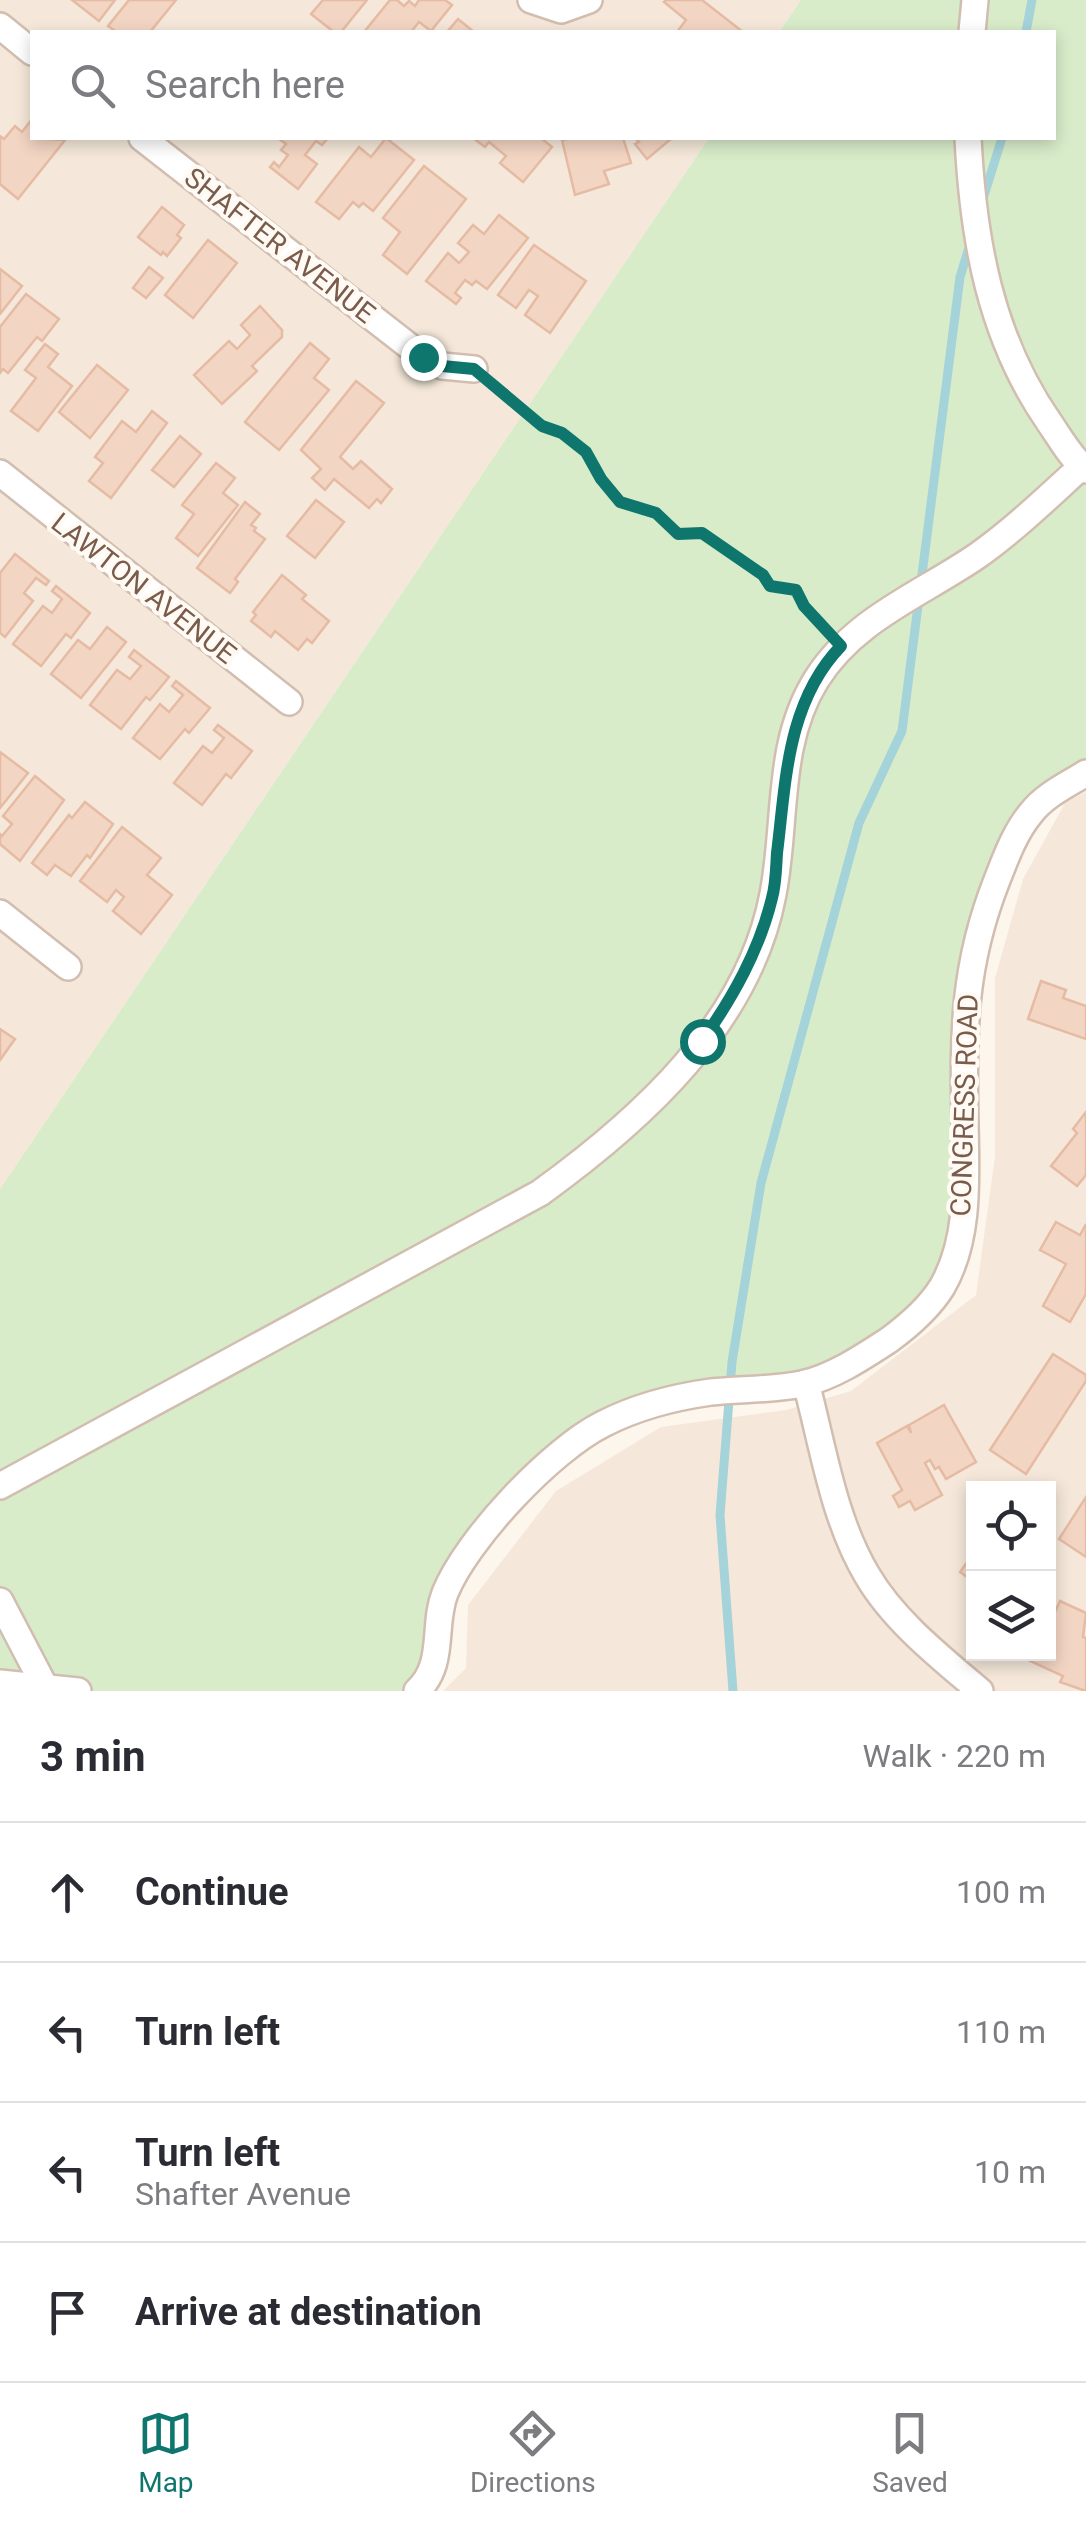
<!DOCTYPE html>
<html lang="en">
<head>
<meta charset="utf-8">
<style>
  :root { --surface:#fff; --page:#f2f2f3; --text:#2b2b33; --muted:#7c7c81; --line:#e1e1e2; --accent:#0f766e }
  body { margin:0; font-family:Roboto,sans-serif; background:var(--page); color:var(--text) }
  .controls { position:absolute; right:30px; bottom:30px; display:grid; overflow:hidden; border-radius:0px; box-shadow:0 5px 15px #0003 }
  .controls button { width:90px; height:90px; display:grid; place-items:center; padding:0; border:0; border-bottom:2px solid var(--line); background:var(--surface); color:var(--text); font:50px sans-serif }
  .stop { position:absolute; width:30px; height:30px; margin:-22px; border:8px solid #0f766e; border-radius:50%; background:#fff }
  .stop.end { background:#0f766e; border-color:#fff; box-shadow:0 2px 10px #0008 }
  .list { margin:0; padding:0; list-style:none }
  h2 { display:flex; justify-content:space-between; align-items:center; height:130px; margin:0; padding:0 40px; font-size:42px }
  h2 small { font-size:32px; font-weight:400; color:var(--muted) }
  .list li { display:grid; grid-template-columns:65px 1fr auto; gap:30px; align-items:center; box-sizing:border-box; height:140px; padding:0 40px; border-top:2px solid var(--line) }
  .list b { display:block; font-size:38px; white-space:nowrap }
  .list p { margin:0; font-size:32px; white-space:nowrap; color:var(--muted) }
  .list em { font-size:32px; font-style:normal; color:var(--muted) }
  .icon { flex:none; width:55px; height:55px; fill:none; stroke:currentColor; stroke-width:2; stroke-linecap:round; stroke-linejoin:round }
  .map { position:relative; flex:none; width:1086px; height:1691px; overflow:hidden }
  .search { position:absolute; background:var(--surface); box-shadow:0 5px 15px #0003; left:30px; right:30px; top:30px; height:110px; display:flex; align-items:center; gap:25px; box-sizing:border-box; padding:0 35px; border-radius:0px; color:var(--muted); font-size:38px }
  .sheet { height:690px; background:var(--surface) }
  nav { display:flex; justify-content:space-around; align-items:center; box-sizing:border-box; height:140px; border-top:2px solid var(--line); background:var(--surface); font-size:28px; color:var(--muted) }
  nav a { display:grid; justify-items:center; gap:5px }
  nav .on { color:var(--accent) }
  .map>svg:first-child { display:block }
</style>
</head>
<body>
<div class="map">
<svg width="1086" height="1691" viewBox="0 0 1086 1691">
  <rect width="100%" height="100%" fill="#fdf6ec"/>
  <g fill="#f5e8da" fill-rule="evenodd">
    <path d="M0,0H801L779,32H32V138H709L0,1189Z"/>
    <path d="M1086,792V1691H443L466,1668L468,1605L556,1491L661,1427L786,1410L851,1391L976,1295L995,1156V978L1023,879L1065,803ZM974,1488H1048V1654H974Z"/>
  </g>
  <path fill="#d8ecc9" d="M801,0H1086V773L1047,798L982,920L967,1179L942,1287L862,1358L625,1414L478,1539L417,1691H78L0,1683V1189L709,138H1054V32H779Z"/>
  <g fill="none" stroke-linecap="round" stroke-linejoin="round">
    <g stroke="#a5d3da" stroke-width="9">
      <path d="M1026,32L1032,0"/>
      <path d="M982,202L1002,138"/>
      <path d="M733,1691L720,1515L732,1362L761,1183L859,823L902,731L960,277L971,241"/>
    </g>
  </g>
  <g fill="#f3d5c3" stroke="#e6bba3" stroke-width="2.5">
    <path d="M72,0H115L99,21Z"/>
    <path d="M129,0H176L150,32H117L108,26Z"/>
    <path d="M323,0H367L341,32H334L311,14Z"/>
    <path d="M390,0H397L404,6L409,1L415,6L419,0H445L452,5L431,31L419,22L411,32H364Z"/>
    <path d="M666,0H702L743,32H677L686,20L664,2Z"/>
    <path d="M458,19L474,32H447Z"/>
    <path d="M32,119V138L65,140L18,199L0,184V136L4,139L15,126L22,132Z"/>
    <path d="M278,138H328L322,145L316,141L305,155L317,164L298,189L270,167L274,162L279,167L288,155L281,150L286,144Z"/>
    <path d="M386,138L414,160L373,211L363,203L359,207L353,202L339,219L316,202L359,147L371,157Z"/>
    <path d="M473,138H541L552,147L523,182L500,163L506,156L489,142L485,147Z"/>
    <path d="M572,138H623L631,163L604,171L609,184L575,195L562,140Z"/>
    <path d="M635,138H672L647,159L635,144L639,142Z"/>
    <path d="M424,166L466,199L407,274L383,255L400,232L383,218Z"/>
    <path d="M162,207L184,225L177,235L181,238L167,256L163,252L161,255L138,237Z"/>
    <path d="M499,215L528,238L487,289L476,281L472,285L465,280L455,293L461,298L456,304L426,281L448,253L459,263L469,252L458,243L473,225L484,234Z"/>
    <path d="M208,240L237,263L193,318L165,295Z"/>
    <path d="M534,245L586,281L550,333L525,315L538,296L529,290L516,308L498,295Z"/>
    <path d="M149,267L163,278L146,298L133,288Z"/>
    <path d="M0,269L22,286L0,314Z"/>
    <path d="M26,294L59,319L42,341L37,337L8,373L3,369L0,373V327Z"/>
    <path d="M260,306L282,330V337L252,366L257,371L222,404L194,375L229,341L237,349L250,335L241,325Z"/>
    <path d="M310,343L329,359L314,378L329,390L279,450L245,422Z"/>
    <path d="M45,344L58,354L48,367L72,386L38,431L11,411L36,378L25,370Z"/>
    <path d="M97,365L128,390L90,438L59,412Z"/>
    <path d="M356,381L384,403L340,457L353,469L361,461L392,489L381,503L377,499L369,508L334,479L325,490L312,478L321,469L301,450Z"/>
    <path d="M152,411L167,423L111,498L89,481L103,463L95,457L122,421L136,432Z"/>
    <path d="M180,436L201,454L174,487L152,470Z"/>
    <path d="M216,463L235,478L223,493L238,505L198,556L176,538L194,514L182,505Z"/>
    <path d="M316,500L344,522L315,558L287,536Z"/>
    <path d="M245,502L260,514L251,525L256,528L254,531L265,539L235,579L238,582L230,593L197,568Z"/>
    <path d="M15,554L49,581L46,585L36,578L24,593L33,601L5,637L0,633V573Z"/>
    <path d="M282,575L306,595L302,599L329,621L312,643L307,639L298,650L275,631L271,637L251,621L256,615L253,612Z"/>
    <path d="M56,586L90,613L71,638L66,634L41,666L13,644L43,606L52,613L62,599L52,591Z"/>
    <path d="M107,627L126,642L81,698L51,674L78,640L90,649Z"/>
    <path d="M134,650L169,677L150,700L146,697L121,729L90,705L117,670L130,679L141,666L129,657Z"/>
    <path d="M176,681L210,708L189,733L185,729L160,759L133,738L160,704L169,712L183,695L172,686Z"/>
    <path d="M218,725L252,751L231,778L226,774L202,805L174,783L203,746L212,753L224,738L214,730Z"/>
    <path d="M0,752L28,773L0,808Z"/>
    <path d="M35,776L64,800L20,861L0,844V834L2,836L12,824L3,816Z"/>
    <path d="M85,802L113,824L90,858L87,855L71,876L55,865L47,875L32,863L69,815L72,818Z"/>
    <path d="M122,827L161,858L147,875L172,895L141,934L113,911L124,897L116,890L107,902L80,881Z"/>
    <path d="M1041,981L1066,990L1063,998L1086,1006V1039L1028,1019Z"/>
    <path d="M0,1029L15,1039L0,1060Z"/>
    <path d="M1086,1112V1175L1077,1186L1051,1166L1077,1133L1073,1129Z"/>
    <path d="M1056,1222L1080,1235L1086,1224V1294L1070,1322L1043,1306L1066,1264L1040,1250Z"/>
    <path d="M1053,1354L1086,1375V1381L1026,1474L990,1450Z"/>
    <path d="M944,1405L976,1462L946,1479L939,1467L935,1469L930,1460L925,1463L942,1495L915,1510L910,1501L899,1507L893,1496L902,1490L877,1443L907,1426L911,1433L909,1425Z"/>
    <path d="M1086,1497V1557L1059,1539Z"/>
    <path d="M974,1553V1582L960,1572Z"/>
    <path d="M1060,1601L1086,1613L1083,1637L1086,1638V1691L1060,1682L1063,1676L1028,1660L1031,1654H1048V1627Z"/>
  </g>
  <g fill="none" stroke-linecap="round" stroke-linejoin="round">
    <g stroke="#d1beb0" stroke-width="30">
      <g id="minor">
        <path d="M531,0L561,10L589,0"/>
        <path d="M0,26L32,52"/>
        <path d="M972,32L975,0"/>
        <path d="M142,138L423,357L442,366L474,369"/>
        <path d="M968,138C973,239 990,337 1049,422C1060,438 1071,458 1086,470"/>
        <path d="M0,473L289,702"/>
        <path d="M0,913L68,967"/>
        <path d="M806,1383C823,1446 833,1518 867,1575C893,1620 940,1657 980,1691"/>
        <path d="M0,1486L540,1193C641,1120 749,1023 773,894C787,822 776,744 816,680C854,619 920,595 977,556C1014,530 1048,497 1081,467"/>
        <path d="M0,1601L45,1687"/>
        <path d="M0,1683L78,1691"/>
        <path d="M417,1691C446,1664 432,1626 445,1593C467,1539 551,1450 603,1424C636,1407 675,1397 711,1392C741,1389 772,1390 802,1384C833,1377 863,1357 889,1340C908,1326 929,1308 942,1287C970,1239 966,1178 965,1124C963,1033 963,966 997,880C1006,857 1015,832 1031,813C1045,795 1067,785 1086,773"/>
      </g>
    </g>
    <path stroke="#d9b8a5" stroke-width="5" stroke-dasharray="2.5 8" stroke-linecap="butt" d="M492,384L542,426L561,433L586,452L601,479L621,502L656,513L678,533H702L763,575L770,586L796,590L804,606L827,630"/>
    <use href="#minor" stroke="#fff" stroke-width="25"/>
  </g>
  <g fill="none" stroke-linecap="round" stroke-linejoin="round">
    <path stroke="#0f766e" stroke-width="12" d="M423,357L442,366L474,369L542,426L562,433L586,452L601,479L620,502L656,513L678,534L702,533L763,575L770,586L796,590L804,606L841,646C787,702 786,780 777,853C776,868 776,884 772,898C759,951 733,997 702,1041"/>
  </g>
  <g text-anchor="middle" stroke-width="8" stroke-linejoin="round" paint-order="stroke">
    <g font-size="28" fill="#7a5c4d" stroke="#fffaf3">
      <text transform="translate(280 245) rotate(38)" y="10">SHAFTER AVENUE</text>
      <text transform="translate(144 588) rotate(38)" y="10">LAWTON AVENUE</text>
      <text transform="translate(964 1105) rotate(-88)" y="10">CONGRESS ROAD</text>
    </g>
  </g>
</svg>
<div class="controls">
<button><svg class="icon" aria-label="locate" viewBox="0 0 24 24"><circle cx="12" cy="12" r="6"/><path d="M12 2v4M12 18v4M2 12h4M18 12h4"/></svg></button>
<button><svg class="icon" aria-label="layers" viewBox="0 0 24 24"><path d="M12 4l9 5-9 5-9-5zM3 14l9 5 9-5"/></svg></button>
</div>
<div class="stop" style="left:702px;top:1041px"></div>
<div class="stop end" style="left:423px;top:357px"></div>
<div class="search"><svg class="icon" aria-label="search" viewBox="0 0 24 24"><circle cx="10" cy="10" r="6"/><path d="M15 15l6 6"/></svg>Search here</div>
</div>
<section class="sheet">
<h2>3 min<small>Walk · 220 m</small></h2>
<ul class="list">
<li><svg class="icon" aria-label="ahead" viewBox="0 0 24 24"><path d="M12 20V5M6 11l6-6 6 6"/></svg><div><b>Continue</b></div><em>100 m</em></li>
<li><svg class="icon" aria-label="left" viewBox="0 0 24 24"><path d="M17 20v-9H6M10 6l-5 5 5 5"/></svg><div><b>Turn left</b></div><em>110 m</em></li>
<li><svg class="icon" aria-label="left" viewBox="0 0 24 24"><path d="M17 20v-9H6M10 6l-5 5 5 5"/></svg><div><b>Turn left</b><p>Shafter Avenue</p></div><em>10 m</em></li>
<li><svg class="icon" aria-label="arrive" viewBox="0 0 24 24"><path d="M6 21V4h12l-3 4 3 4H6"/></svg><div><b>Arrive at destination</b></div></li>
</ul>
</section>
<nav>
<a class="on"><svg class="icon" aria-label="map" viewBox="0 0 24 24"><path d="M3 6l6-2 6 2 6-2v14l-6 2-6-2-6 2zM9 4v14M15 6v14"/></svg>Map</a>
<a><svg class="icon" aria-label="directions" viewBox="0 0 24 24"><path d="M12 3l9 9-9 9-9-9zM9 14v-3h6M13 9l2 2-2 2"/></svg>Directions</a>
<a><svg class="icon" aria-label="saved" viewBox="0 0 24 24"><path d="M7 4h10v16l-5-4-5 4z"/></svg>Saved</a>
</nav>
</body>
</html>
